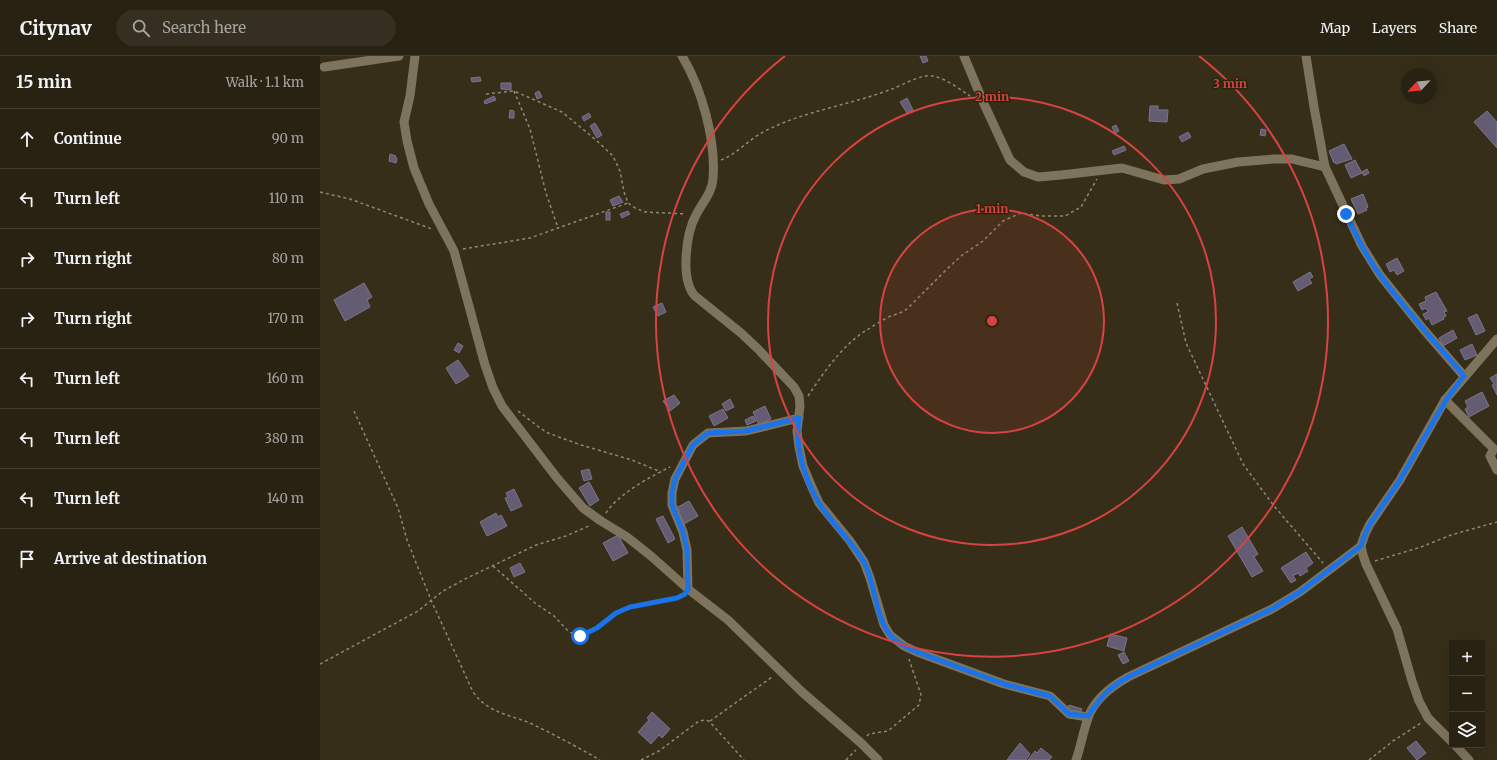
<!DOCTYPE html>
<html lang="en">
<head>
<meta charset="utf-8">
<style>
  :root { --surface:#282213; --page:#342f21; --text:#f1f3f6; --muted:#a5a4a0; --line:#443f33 }
  body { margin:0; font-family:Merriweather,serif; background:var(--page); color:var(--text) }
  .controls { position:absolute; right:12px; bottom:12px; display:grid; overflow:hidden; border-radius:0px; box-shadow:0 4px 16px #0002 }
  .controls button { width:36px; height:36px; display:grid; place-items:center; padding:0; border:0; border-bottom:1px solid var(--line); background:var(--surface); color:var(--text); font:20px sans-serif }
  .compass { position:absolute; left:1081px; top:12px; width:36px; height:36px; border-radius:50%; background:var(--surface); box-shadow:0 4px 16px #0002; rotate:244deg }
  .stop { position:absolute; width:12px; height:12px; margin:-9px; border:3px solid #1a73e8; border-radius:50%; background:#fff }
  .stop.end { background:#1a73e8; border-color:#fff; box-shadow:0 1px 4px #0008 }
  .list { margin:0; padding:0; list-style:none }
  h2 { display:flex; justify-content:space-between; align-items:center; height:52px; margin:0; padding:0 16px; font-size:17px }
  h2 small { font-size:13px; font-weight:400; color:var(--muted) }
  .list li { display:grid; grid-template-columns:26px 1fr auto; gap:12px; align-items:center; box-sizing:border-box; height:60px; padding:0 16px; border-top:1px solid var(--line) }
  .list b { display:block; font-size:15px; white-space:nowrap }
  .list em { font-size:13px; font-style:normal; color:var(--muted) }
  .icon { flex:none; width:22px; height:22px; fill:none; stroke:currentColor; stroke-width:2; stroke-linecap:round; stroke-linejoin:round }
  .map { position:relative; flex:none; width:1177px; height:704px; overflow:hidden }
  header { display:flex; align-items:center; gap:24px; box-sizing:border-box; height:56px; padding:0 20px; background:var(--surface); border-bottom:1px solid var(--line) }
  header strong { font-size:19px }
  nav { display:flex; gap:22px; margin-inline-start:auto; font-size:14px }
  .search { width:280px; height:36px; background:var(--page); display:flex; align-items:center; gap:10px; box-sizing:border-box; padding:0 14px; border-radius:22px; color:var(--muted); font-size:15px }
  main { display:flex }
  aside { flex:1; background:var(--surface) }
  .map>svg:first-child { display:block }
</style>
</head>
<body>
<header>
<strong>Citynav</strong>
<div class="search"><svg class="icon" aria-label="search" viewBox="0 0 24 24"><circle cx="10" cy="10" r="6"/><path d="M15 15l6 6"/></svg>Search here</div>
<nav><a>Map</a><a>Layers</a><a>Share</a></nav>
</header>
<main>
<aside>
<h2>15 min<small>Walk · 1.1 km</small></h2>
<ul class="list">
<li><svg class="icon" aria-label="ahead" viewBox="0 0 24 24"><path d="M12 20V5M6 11l6-6 6 6"/></svg><div><b>Continue</b></div><em>90 m</em></li>
<li><svg class="icon" aria-label="left" viewBox="0 0 24 24"><path d="M17 20v-9H6M10 6l-5 5 5 5"/></svg><div><b>Turn left</b></div><em>110 m</em></li>
<li><svg class="icon" aria-label="right" viewBox="0 0 24 24"><path d="M7 20v-9h11M14 6l5 5-5 5"/></svg><div><b>Turn right</b></div><em>80 m</em></li>
<li><svg class="icon" aria-label="right" viewBox="0 0 24 24"><path d="M7 20v-9h11M14 6l5 5-5 5"/></svg><div><b>Turn right</b></div><em>170 m</em></li>
<li><svg class="icon" aria-label="left" viewBox="0 0 24 24"><path d="M17 20v-9H6M10 6l-5 5 5 5"/></svg><div><b>Turn left</b></div><em>160 m</em></li>
<li><svg class="icon" aria-label="left" viewBox="0 0 24 24"><path d="M17 20v-9H6M10 6l-5 5 5 5"/></svg><div><b>Turn left</b></div><em>380 m</em></li>
<li><svg class="icon" aria-label="left" viewBox="0 0 24 24"><path d="M17 20v-9H6M10 6l-5 5 5 5"/></svg><div><b>Turn left</b></div><em>140 m</em></li>
<li><svg class="icon" aria-label="arrive" viewBox="0 0 24 24"><path d="M6 21V4h12l-3 4 3 4H6"/></svg><div><b>Arrive at destination</b></div></li>
</ul>
</aside>
<div class="map">
<svg width="1177" height="704" viewBox="0 0 1177 704">
  <rect width="100%" height="100%" fill="#362e19"/>
  <g fill="#645c72" stroke="#7d748b">
    <path d="M600,0H606L608,5L603,7Z"/>
    <path d="M160,21L161,25L152,26L151,22Z"/>
    <path d="M181,27H191V34L181,33Z"/>
    <path d="M219,35L222,41L217,43L215,37Z"/>
    <path d="M174,40L176,44L165,48L164,45Z"/>
    <path d="M587,42L593,54L587,57L580,46Z"/>
    <path d="M830,50H838V54H848L847,66L829,65Z"/>
    <path d="M190,54L194,55V62H189Z"/>
    <path d="M1167,55L1177,66V92L1154,66Z"/>
    <path d="M269,57L271,61L264,65L262,61Z"/>
    <path d="M275,67L282,79L277,82L270,70Z"/>
    <path d="M796,69L799,75L795,77L792,71Z"/>
    <path d="M941,73L946,74L945,80L940,79Z"/>
    <path d="M868,76L871,81L862,86L859,81Z"/>
    <path d="M1024,88L1032,103L1016,108L1015,106L1014,107L1009,95Z"/>
    <path d="M804,90L806,94L794,99L792,95Z"/>
    <path d="M70,98L76,100L75,102H77L76,107L69,105Z"/>
    <path d="M1035,104L1042,117L1031,122L1025,109Z"/>
    <path d="M1047,113L1049,117L1044,120L1042,116Z"/>
    <path d="M1043,138L1048,151L1046,152L1047,154L1038,158L1031,143Z"/>
    <path d="M299,140L303,146L293,150L290,144Z"/>
    <path d="M308,155L310,158L302,162L300,158Z"/>
    <rect x="286" y="156" width="4" height="8"/>
    <path d="M1077,202L1084,215L1077,219L1074,214L1070,216L1066,208Z"/>
    <path d="M990,216L993,221L989,223L992,227L978,235L973,226Z"/>
    <path d="M44,227L52,241L47,244L50,251L25,265L14,244Z"/>
    <path d="M1116,236L1127,255L1124,256L1126,260L1123,262L1124,263L1112,269L1109,262L1106,264L1103,258L1108,256L1106,252L1102,254L1099,248L1106,245L1105,241Z"/>
    <path d="M342,247L346,256L338,260L333,251Z"/>
    <path d="M1157,258L1165,275L1156,279L1148,262Z"/>
    <path d="M1133,274L1137,282L1123,290L1119,282Z"/>
    <path d="M138,287L143,290L139,297L134,294Z"/>
    <path d="M1152,288L1157,299L1145,304L1140,294Z"/>
    <path d="M138,304L149,320L136,328L126,312Z"/>
    <path d="M1177,318V339L1172,329L1174,328L1170,322Z"/>
    <path d="M1162,336L1169,350L1149,361L1145,353L1148,351L1145,345Z"/>
    <path d="M354,339L360,347L350,355L343,345Z"/>
    <path d="M410,343L414,351L406,355L402,348Z"/>
    <path d="M445,350L451,363L439,369L433,356Z"/>
    <path d="M403,353L408,362L394,370L389,360Z"/>
    <path d="M433,360L436,365L427,369L425,364Z"/>
    <path d="M269,413L272,423L264,425L261,415Z"/>
    <path d="M269,426L279,444L270,450L259,432Z"/>
    <path d="M194,433L202,450L191,455L185,442L188,441L186,437Z"/>
    <path d="M369,445L378,460L364,468L356,452Z"/>
    <path d="M176,457L178,461L181,459L187,470L167,480L160,466Z"/>
    <path d="M343,460L355,483L348,487L336,463Z"/>
    <path d="M922,471L938,498L934,501L943,515L932,521L908,480Z"/>
    <path d="M298,479L308,497L293,505L283,487Z"/>
    <path d="M986,496L993,507L986,512L988,515L980,520L978,517L973,520L976,524L971,527L961,512Z"/>
    <path d="M200,507L205,516L194,521L190,512Z"/>
    <path d="M790,578L807,582L804,595L787,590Z"/>
    <path d="M804,596L809,605L803,608L798,599Z"/>
    <path d="M749,649L762,653L760,657L747,654Z"/>
    <path d="M332,656L350,673L342,682L339,679L331,688L318,676L329,664L327,662Z"/>
    <path d="M1096,685L1106,697L1097,704L1087,692Z"/>
    <path d="M700,687L710,698L706,704H687Z"/>
    <path d="M721,692L732,701L729,704H708L715,695L717,697Z"/>
  </g>
  <g fill="none" stroke-linecap="round" stroke-linejoin="round">
    <g stroke="#8f8877" stroke-width="1.5" stroke-dasharray="3 3" stroke-linecap="butt">
      <path d="M194,35L210,73L226,137L238,172"/>
      <path d="M166,38L194,35L242,56L276,84L293,100L300,115L304,136L308,147L315,152L325,156L366,158"/>
      <path d="M401,104C417,98 429,83 445,75C484,55 530,49 572,33C583,29 601,18 612,20C626,22 639,33 650,40"/>
      <path d="M0,136L30,143L112,173"/>
      <path d="M143,193L210,182L308,147"/>
      <path d="M857,247L866,287L923,408L954,450L1003,507"/>
      <path d="M488,340C504,316 521,291 545,275C554,270 564,262 574,259C580,257 583,256 588,252L627,213L641,200L663,185L683,165L701,157L720,160H745L761,151L777,123"/>
      <path d="M34,355L78,452L87,484L111,544L153,636C170,659 191,658 214,669C237,680 259,692 280,704"/>
      <path d="M198,355L220,372L228,377L261,389L312,404L341,416"/>
      <path d="M286,457C298,438 330,421 350,411"/>
      <path d="M1055,505L1101,491L1131,479L1177,466"/>
      <path d="M173,510L215,547L234,560L249,576L260,580C274,574 283,564 296,557C314,547 337,545 357,542L361,540"/>
      <path d="M0,608L98,555L123,535L145,523L216,489L246,480L271,469"/>
      <path d="M390,665L452,621"/>
      <path d="M547,680L549,678L568,675L599,649L601,639L589,603"/>
      <path d="M321,704L339,695L379,665L385,664L389,665L424,704"/>
      <path d="M526,704L536,694"/>
      <path d="M1049,704L1073,685L1101,667"/>
    </g>
    <g stroke="#7e745d" stroke-width="9">
      <path d="M95,0L90,40L84,66L87,85L94,112L109,148L134,195L165,309L173,332L182,350L237,422L263,452L281,465L307,481L331,500L368,533L408,564L482,636L541,687L558,704"/>
      <path d="M362,0C382,33 396,84 393,123C392,137 382,147 376,159C366,177 360,224 375,240L421,277L438,293L474,331L479,340L480,350L477,375L479,391L483,410L491,429L499,447L530,485L544,506L550,522L564,569L570,579L584,590L597,596L684,628L730,640L749,658L768,661"/>
      <path d="M644,0L664,48L690,104L704,116L718,121L741,119L802,112L844,124L859,123L883,113L918,106L954,103H972L1005,111"/>
      <path d="M986,0L994,51L1005,111L1042,190L1060,219L1104,274L1144,320"/>
      <path d="M4,11L79,0"/>
      <path d="M1125,344L1174,393L1170,400L1177,414"/>
      <path d="M368,533L367,494L363,476L352,449V437L355,423L373,389L388,377L426,375L479,362"/>
      <path d="M1132,686L1108,662L1099,645L1092,625L1077,573L1046,508L1043,499L1041,490L1045,478L1050,468L1080,424L1125,344L1177,283"/>
      <path d="M1135,689L1149,704"/>
      <path d="M756,704C761,690 763,676 768,662C774,644 792,630 808,621L952,553L980,536L1041,490"/>
    </g>
  </g>
  <g fill="none" stroke-linecap="round" stroke-linejoin="round">
    <path stroke="#1a73e8" stroke-width="5" d="M260,580L277,572L296,557L310,551L357,542L365,538L368,533L367,494L363,476L352,449V437L355,423L373,389L388,377L426,375L479,362C474,391 485,423 499,447C512,468 531,484 544,506C556,528 554,560 571,580C578,588 588,592 597,596L684,628L730,640L749,658L768,660C781,641 787,633 808,621L952,553L980,536L1041,490L1045,478L1050,468L1080,424L1126,344L1144,320C1116,287 1086,255 1060,219C1046,200 1036,179 1026,158"/>
  </g>
  <circle cx="672" cy="265" r="112" fill="#d84341" fill-opacity=".12"/>
  <g fill="none" stroke="#d84341" stroke-width="2">
    <circle cx="672" cy="265" r="112"/>
    <circle cx="672" cy="265" r="224"/>
    <path d="M879 0A336 336 0 1 1 465 0"/>
  </g>
  <circle cx="672" cy="265" r="6" fill="#d84341" stroke="#2c240f" stroke-width="2"/>
  <g font-size="12" text-anchor="middle" font-weight="bold" fill="#d84341" stroke="#2c240f" stroke-width="3" stroke-linejoin="round" paint-order="stroke">
    <text x="910" y="32">3 min</text>
    <text x="672" y="45">2 min</text>
    <text x="672" y="157">1 min</text>
  </g>
</svg>
<div class="controls">
<button>+</button>
<button>−</button>
<button><svg class="icon" aria-label="layers" viewBox="0 0 24 24"><path d="M12 4l9 5-9 5-9-5zM3 14l9 5 9-5"/></svg></button>
</div>
<svg class="compass" viewBox="-18 -18 36 36"><path d="M0-13l5 13h-10z" fill="#e53935"/><path d="M0 13l5-13h-10z" fill="#a5a4a0"/></svg>
<div class="stop" style="left:260px;top:580px"></div>
<div class="stop end" style="left:1026px;top:158px"></div>
</div>
</main>
</body>
</html>
